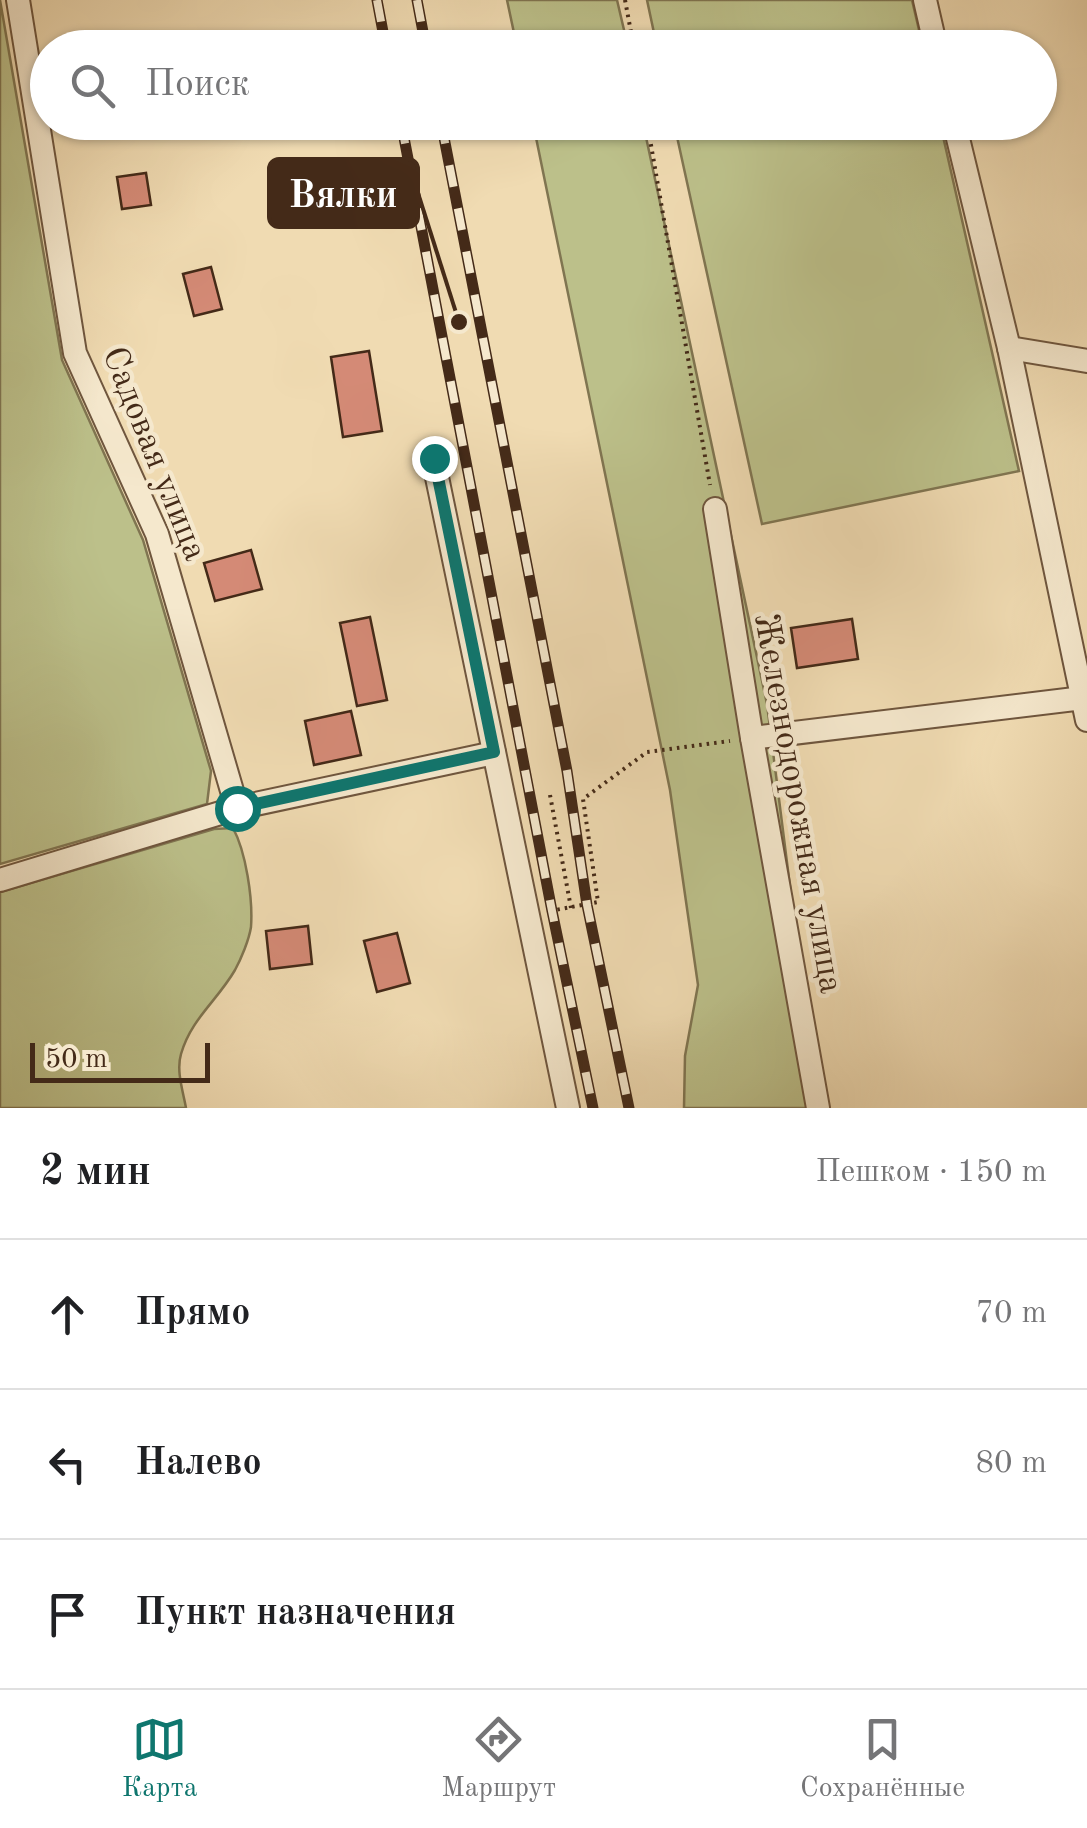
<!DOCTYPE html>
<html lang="ru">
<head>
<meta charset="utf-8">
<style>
  :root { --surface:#fff; --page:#f6f6f6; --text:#202124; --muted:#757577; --line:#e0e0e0; --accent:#0f766e }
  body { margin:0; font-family:"Old Standard TT",serif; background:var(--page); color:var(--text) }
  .scale { position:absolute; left:30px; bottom:25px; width:180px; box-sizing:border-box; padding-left:10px; border:5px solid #442a18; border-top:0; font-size:28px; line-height:35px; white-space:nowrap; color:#442a18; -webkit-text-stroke:8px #f5e8cd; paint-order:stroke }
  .stop { position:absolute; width:30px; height:30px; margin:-22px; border:8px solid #0f766e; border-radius:50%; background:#fff }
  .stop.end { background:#0f766e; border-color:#fff; box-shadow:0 2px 10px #0008 }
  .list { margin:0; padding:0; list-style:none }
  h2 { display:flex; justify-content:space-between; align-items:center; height:130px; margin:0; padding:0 40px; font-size:42px }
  h2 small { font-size:32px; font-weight:400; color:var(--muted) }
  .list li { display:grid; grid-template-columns:65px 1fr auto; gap:30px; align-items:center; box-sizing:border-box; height:150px; padding:0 40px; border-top:2px solid var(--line) }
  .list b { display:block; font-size:38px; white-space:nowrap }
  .list em { font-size:32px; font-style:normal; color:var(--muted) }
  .icon { flex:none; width:55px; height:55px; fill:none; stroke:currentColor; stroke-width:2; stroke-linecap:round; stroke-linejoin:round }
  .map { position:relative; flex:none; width:1087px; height:1108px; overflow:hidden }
  .search { position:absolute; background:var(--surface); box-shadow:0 2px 8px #0004; left:30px; right:30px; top:30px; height:110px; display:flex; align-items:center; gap:25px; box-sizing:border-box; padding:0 35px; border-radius:55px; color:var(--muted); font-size:38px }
  .sheet { height:580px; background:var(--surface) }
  nav { display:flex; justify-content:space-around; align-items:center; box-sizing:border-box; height:140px; border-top:2px solid var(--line); background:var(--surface); font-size:28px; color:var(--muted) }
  nav a { display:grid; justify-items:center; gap:5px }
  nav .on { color:var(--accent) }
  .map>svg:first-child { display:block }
</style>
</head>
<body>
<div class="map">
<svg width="1087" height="1108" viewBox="0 0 1087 1108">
  <rect width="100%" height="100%" fill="#f0dbb2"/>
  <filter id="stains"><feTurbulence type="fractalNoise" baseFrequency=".002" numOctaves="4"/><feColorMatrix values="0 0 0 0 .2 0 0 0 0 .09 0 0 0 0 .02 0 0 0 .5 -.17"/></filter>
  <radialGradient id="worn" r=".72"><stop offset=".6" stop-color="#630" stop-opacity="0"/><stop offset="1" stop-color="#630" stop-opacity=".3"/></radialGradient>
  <g fill="#bcc08a" stroke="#807551" stroke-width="2.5">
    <path d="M0,0L62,360L143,540L211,771L207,804L0,864Z"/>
    <path d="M507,0H617L628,47H517Z"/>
    <path d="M647,0H912L923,47H657Z"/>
    <path d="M533,123H643L767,704L818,1108H684L685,1056L698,985L670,790Z"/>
    <path d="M674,123H940L1019,471L762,524Z"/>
    <path d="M233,828C246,852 253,899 251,927C249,940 241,959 235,970C217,1001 191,1019 181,1054C176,1071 183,1091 186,1108H0V892L214,829Z"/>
  </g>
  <g fill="#d48a76" stroke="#442a18" stroke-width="2.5">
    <path d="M273,122H322L323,130L275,137Z"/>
    <path d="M146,173L151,205L122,209L117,177Z"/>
    <path d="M211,267L222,309L194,316L183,274Z"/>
    <path d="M369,351L382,431L343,437L331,357Z"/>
    <path d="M251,550L262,589L215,601L204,563Z"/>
    <path d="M370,617L387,700L357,706L340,623Z"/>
    <path d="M852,619L858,659L797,668L791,628Z"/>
    <path d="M351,711L361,755L314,765L305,721Z"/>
    <path d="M308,926L312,964L270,969L266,931Z"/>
    <path d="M397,933L410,983L377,992L364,941Z"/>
  </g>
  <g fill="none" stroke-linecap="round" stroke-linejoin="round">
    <g stroke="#6f563e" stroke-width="26">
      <g id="street">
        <path d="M18,0L75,353L157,534L237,808"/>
        <path d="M925,0L936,48"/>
        <path d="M954,122L1009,348L1087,720"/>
        <path d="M1009,348L1087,361"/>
        <path d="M433,458L568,1108"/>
        <path d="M715,509L752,738L818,1108"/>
        <path d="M752,738L1083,698"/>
        <path d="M0,880L237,808L494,753"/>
      </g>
    </g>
    <g stroke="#442a18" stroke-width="4" stroke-dasharray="2.5 5" stroke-linecap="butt">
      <path d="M625,0L634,48"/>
      <path d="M647,122L710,485"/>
      <path d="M550,795L571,908"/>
      <path d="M550,911L598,902L583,799L647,752L730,741"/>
    </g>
    <use href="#street" stroke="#f5e8cd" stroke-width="22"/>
    <g stroke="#442a18" stroke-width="11">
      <g id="rail">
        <path d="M377,0L386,48"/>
        <path d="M417,0L426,48"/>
        <path d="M401,122L552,911L593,1108"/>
        <path d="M441,122L567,771L587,905L629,1108"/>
      </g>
    </g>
    <use href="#rail" stroke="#f5e8cd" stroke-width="8" stroke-dasharray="22" stroke-linecap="butt"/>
  </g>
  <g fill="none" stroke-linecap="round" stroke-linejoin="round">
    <path stroke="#0f766e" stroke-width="12" d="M237,808L494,752L434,458"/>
  </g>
  <g text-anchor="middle" stroke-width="9" stroke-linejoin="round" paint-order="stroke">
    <g font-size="35" fill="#442a18" stroke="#f5e8cd">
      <text transform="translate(156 453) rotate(68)" y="12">Садовая улица</text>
      <text transform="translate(800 803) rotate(80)" y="12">Железнодорожная улица</text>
    </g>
  </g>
  <path fill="none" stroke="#442a18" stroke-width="4" d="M459 322L418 193"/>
  <circle fill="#442a18" stroke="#f5e8cd" stroke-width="4" cx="459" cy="322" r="10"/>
  <rect fill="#442a18" stroke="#442a18" stroke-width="4" x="269" y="159" width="149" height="68" rx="10"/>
  <g font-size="38" text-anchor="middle" font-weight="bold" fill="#fff">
    <text x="343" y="207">Вялки</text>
  </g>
  <rect width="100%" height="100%" filter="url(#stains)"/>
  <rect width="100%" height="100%" fill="url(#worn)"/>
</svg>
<div class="scale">50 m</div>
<div class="stop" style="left:237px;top:808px"></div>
<div class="stop end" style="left:434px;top:458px"></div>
<div class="search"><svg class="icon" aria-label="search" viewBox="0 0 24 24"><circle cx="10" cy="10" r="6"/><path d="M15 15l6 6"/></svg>Поиск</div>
</div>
<section class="sheet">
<h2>2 мин<small>Пешком · 150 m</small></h2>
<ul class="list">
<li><svg class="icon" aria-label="ahead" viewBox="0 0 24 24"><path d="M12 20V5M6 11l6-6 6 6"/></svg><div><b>Прямо</b></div><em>70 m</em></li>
<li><svg class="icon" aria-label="left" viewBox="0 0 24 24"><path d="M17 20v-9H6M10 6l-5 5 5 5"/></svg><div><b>Налево</b></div><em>80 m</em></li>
<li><svg class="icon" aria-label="arrive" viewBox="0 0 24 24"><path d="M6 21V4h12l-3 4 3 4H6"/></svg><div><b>Пункт назначения</b></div></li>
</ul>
</section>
<nav>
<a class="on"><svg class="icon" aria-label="map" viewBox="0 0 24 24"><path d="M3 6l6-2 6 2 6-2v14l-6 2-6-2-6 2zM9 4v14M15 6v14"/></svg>Карта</a>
<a><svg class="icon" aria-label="directions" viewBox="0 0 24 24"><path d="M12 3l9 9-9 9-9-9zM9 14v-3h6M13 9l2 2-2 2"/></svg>Маршрут</a>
<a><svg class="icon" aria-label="saved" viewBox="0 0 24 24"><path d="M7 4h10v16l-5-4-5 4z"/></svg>Сохранённые</a>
</nav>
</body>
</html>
